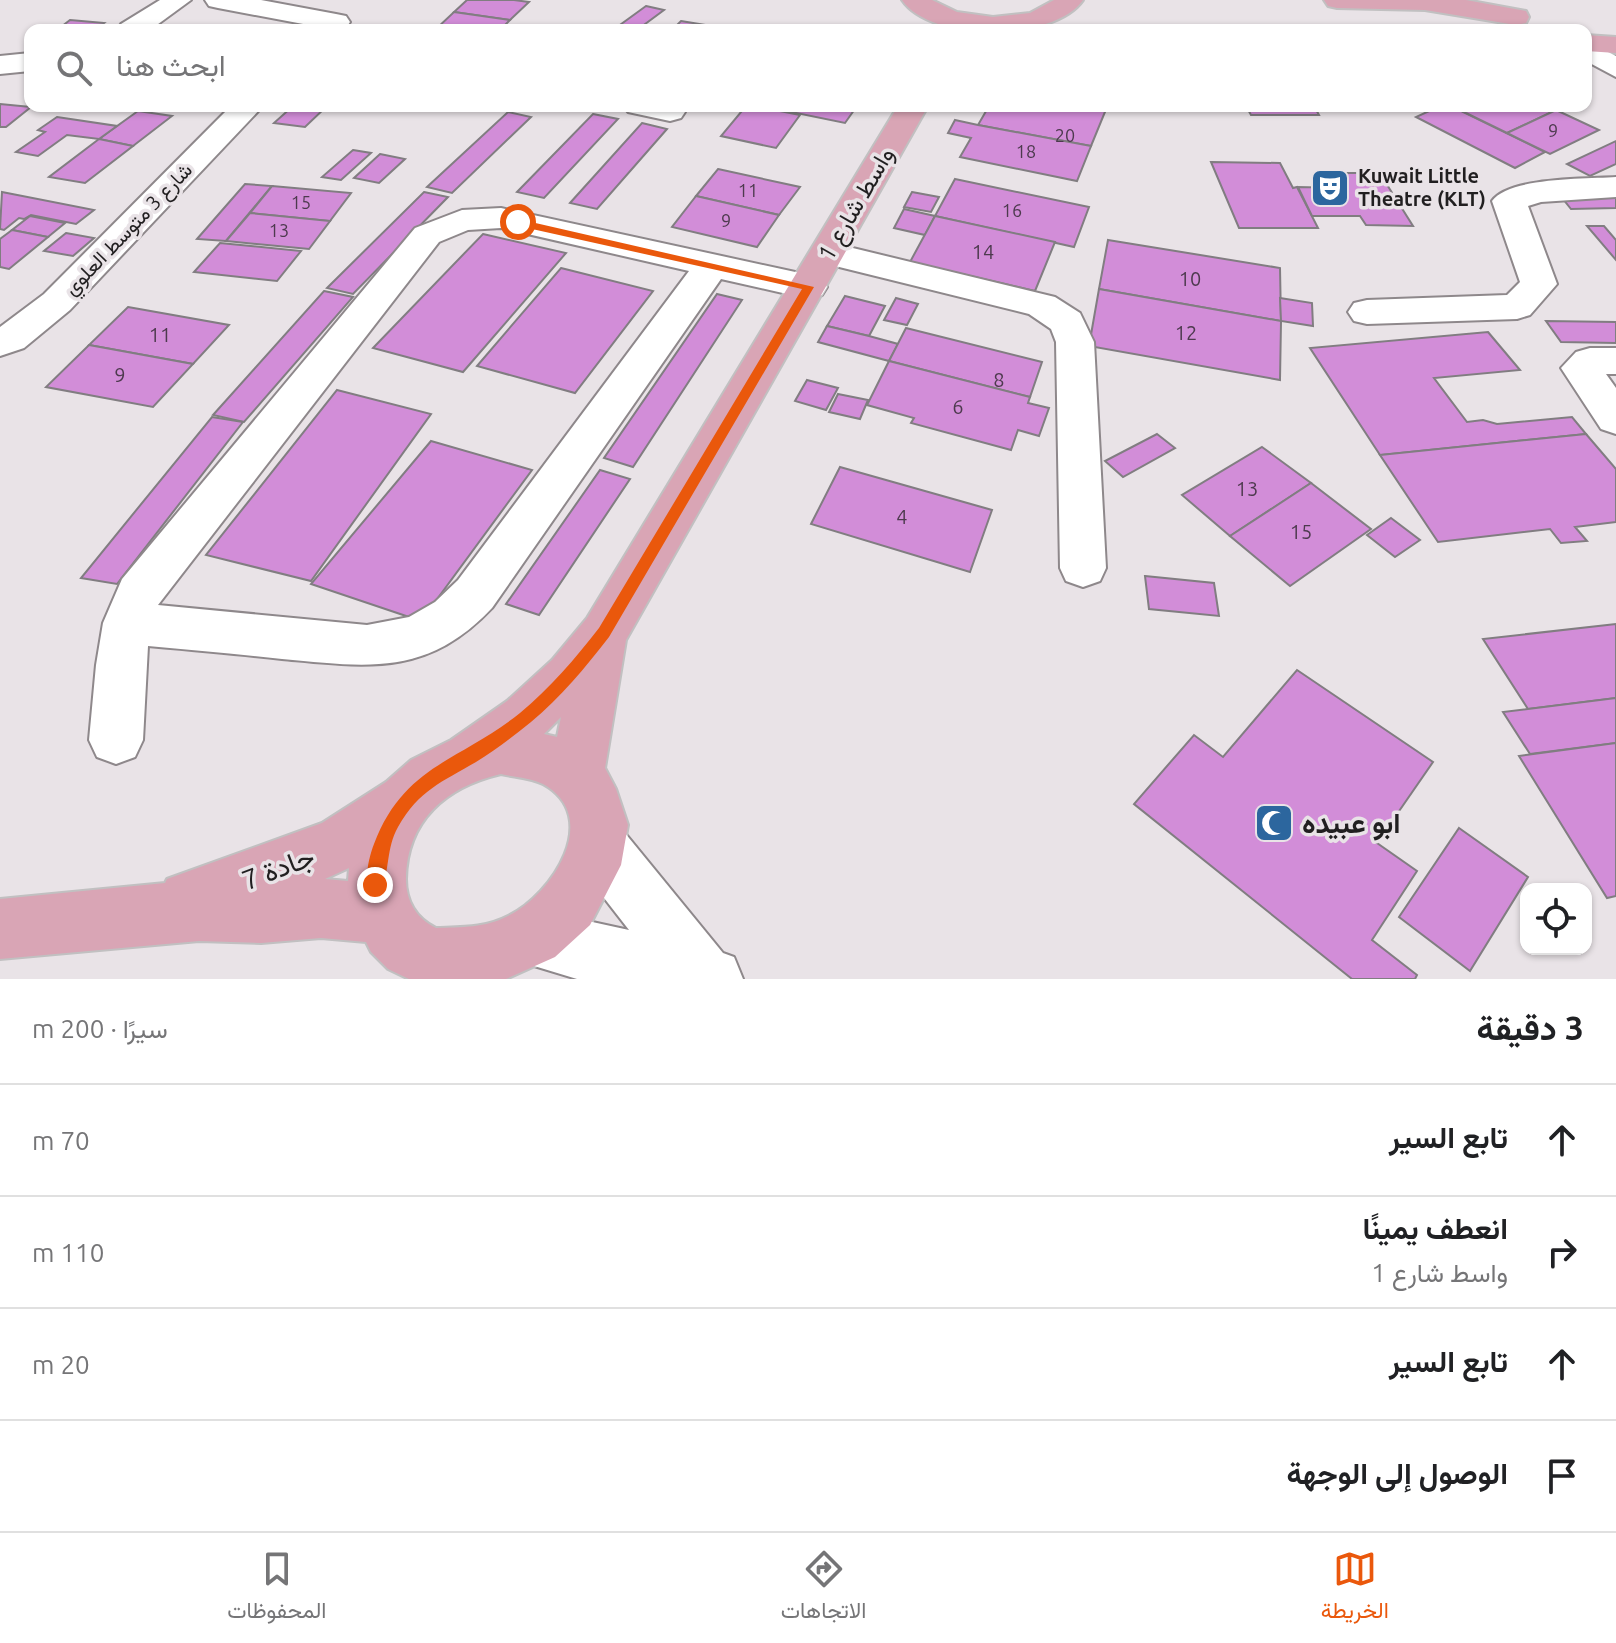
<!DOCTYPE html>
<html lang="ar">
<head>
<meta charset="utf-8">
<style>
  :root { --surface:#fff; --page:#f2f2f2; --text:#202124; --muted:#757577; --line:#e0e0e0; --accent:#ea580c }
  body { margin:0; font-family:Ubuntu,Vazirmatn,sans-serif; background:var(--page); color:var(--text); direction:rtl }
  .controls { position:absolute; right:24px; bottom:24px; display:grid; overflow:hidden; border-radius:16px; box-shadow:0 2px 6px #0004 }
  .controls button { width:72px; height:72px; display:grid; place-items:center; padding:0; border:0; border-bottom:2px solid var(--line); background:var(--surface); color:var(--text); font:40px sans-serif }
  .stop { position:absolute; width:24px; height:24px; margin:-18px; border:6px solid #ea580c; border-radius:50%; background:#fff }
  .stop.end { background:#ea580c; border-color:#fff; box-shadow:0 2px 8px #0008 }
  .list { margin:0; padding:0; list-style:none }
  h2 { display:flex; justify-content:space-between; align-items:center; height:104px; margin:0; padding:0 32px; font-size:34px }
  h2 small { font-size:26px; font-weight:400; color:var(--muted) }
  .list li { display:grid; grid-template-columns:52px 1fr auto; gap:24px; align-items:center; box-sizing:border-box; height:112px; padding:0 32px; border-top:2px solid var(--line) }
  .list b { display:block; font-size:30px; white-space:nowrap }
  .list p { margin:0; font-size:26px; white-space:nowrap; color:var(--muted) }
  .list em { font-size:26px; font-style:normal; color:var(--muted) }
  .icon { flex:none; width:44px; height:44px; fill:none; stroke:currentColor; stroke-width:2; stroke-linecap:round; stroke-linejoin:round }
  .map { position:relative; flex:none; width:1616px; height:979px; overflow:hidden; direction:ltr }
  .search { position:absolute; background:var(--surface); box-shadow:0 2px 6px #0004; left:24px; right:24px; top:24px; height:88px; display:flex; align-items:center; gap:20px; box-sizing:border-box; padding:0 28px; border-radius:16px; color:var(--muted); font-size:30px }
  .sheet { height:552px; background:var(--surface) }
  nav { display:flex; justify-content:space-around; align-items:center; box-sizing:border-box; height:112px; border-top:2px solid var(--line); background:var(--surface); font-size:22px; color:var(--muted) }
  nav a { display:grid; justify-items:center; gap:4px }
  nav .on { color:var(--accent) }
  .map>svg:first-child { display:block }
</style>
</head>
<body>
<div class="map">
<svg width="1616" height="979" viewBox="0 0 1616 979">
  <rect width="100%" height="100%" fill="#e9e3e7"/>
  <g fill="#d28dd8" stroke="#817d81" stroke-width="2">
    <path d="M467,0H514L529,2L510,20L454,12Z"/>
    <path d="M646,6L664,10L637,30H613Z"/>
    <path d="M454,12L510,20L500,30L436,29Z"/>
    <path d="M70,20L104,23L94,30H57Z"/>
    <path d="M681,21L705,25L700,30H672Z"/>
    <path d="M0,104L31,107L6,127H0Z"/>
    <path d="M293,106H327L305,127L274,123Z"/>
    <path d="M746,106H755L800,115L776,148L721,136Z"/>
    <path d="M762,106H857L845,123Z"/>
    <path d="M989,106H1101L1107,107L1091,146L978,125Z"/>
    <path d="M1246,106H1314L1319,115H1251Z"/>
    <path d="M1440,106H1451L1545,152L1515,168L1416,117Z"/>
    <path d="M1477,106H1548L1556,110L1507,133L1464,112Z"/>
    <path d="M1556,110L1599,130L1550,154L1507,133Z"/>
    <path d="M138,111L172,116L133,146L99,139Z"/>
    <path d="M508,112L531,117L452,193L427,187Z"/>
    <path d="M593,114L618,119L544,198L517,192Z"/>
    <path d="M57,117L117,126L99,139L67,135L38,156L16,152L45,132L38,130Z"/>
    <path d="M955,120L978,125L1091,146L1077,181L960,157L971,138L948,133Z"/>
    <path d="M642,123L667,129L597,209L570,203Z"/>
    <path d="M99,139L133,146L85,183L49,177Z"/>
    <path d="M1616,141V164L1590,176L1567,164Z"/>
    <path d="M353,150L371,153L341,180L322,177Z"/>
    <path d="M380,154L405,159L379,183L354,178Z"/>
    <path d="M1211,162L1280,163L1293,188L1297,187L1318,228H1239Z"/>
    <path d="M718,169L800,187L779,215L696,196Z"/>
    <path d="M1336,173H1364L1367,179L1384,180L1413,226L1366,225L1360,216H1312L1298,187L1344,188Z"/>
    <path d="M955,179L1089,207L1074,247L935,216Z"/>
    <path d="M245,184L272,186L226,241L197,239Z"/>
    <path d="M272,186L351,193L330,221L250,213Z"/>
    <path d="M2,192L94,210L76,224L31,215L24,219L19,218L4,230L0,229Z"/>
    <path d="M424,192L448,197L353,294L327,288Z"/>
    <path d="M912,192L939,197L931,212L904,207Z"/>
    <path d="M1616,193V208L1571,209L1559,194Z"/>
    <path d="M696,196L779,215L757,247L672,227Z"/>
    <path d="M904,209L935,216L925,235L894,228Z"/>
    <path d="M250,213L330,221L309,249L226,241Z"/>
    <path d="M30,216L65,223L48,237L12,230Z"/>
    <path d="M935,216L1055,242L1035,291L910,262Z"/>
    <path d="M1587,226H1604L1616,240V260Z"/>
    <path d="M12,230L48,237L9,269L0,267V239Z"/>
    <path d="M66,233L94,238L73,256L44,251Z"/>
    <path d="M483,234L566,253L463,372L373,348Z"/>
    <path d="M1108,240L1280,268L1281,321L1099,289Z"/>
    <path d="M220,243L301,251L277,281L194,272Z"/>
    <path d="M561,268L653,291L575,393L477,366Z"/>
    <path d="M1099,289L1281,321L1280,380L1089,346Z"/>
    <path d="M324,291L353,297L244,422L213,415Z"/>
    <path d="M717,294L742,300L633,467L604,458Z"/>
    <path d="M845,296L885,306L869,336L827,326Z"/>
    <path d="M896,298L918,304L907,325L884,320Z"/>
    <path d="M1280,298L1312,303L1313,326L1281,321Z"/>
    <path d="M128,307L229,325L193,364L89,345Z"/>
    <path d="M1546,321L1616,322V343L1561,342Z"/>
    <path d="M827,326L869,336L898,344L889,361L818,342Z"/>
    <path d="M906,328L1042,362L1030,397L889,361Z"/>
    <path d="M1488,332L1520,370L1434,378L1467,422L1483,420L1497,424L1572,417L1586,434L1380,455L1310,348Z"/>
    <path d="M89,345L193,364L153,407L46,387Z"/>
    <path d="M889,361L1030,397L1028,403L1049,408L1039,436L1018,430L1011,450L911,423L914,418L867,405Z"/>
    <path d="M807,380L838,388L826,410L795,401Z"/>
    <path d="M337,390L431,414L311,581L206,555Z"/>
    <path d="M838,394L868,400L860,419L829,412Z"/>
    <path d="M212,417L243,422L117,584L81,578Z"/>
    <path d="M1157,434L1175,448L1123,477L1105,461Z"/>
    <path d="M1586,434L1616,469V522L1575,527L1587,541L1561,543L1550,529L1438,542L1380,455Z"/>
    <path d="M431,441L532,470L421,621L311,584Z"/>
    <path d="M1262,447L1311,483L1230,536L1182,495Z"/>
    <path d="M840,467L992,510L970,572L811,524Z"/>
    <path d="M600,470L630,479L539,615L506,604Z"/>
    <path d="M1311,483L1371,529L1290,586L1230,536Z"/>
    <path d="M1391,518L1420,540L1395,557L1367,535Z"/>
    <path d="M1145,576L1214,583L1219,616L1149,609Z"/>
    <path d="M1616,624V698L1528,709L1483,639Z"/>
    <path d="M1297,670L1433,762L1377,843L1417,871L1372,940L1417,975L1415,979H1352L1134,804L1194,735L1223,757Z"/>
    <path d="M1616,698V743L1530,754L1503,712Z"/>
    <path d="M1616,743V896L1607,898L1519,756Z"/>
    <path d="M1459,828L1528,877L1470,971L1399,917Z"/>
  </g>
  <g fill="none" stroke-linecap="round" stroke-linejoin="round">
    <g stroke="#8e888b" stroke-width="4">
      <g id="minor">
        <path d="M160,0H191L150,30H117L121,24Z"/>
        <path d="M205,0H261L336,14L346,16L350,22L346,28L335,30L218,8L209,6Z"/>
        <path d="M1586,41L1616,56V77L1586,61Z"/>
        <path d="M30,53V71L0,74V56Z"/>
        <path d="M231,106H263L70,310L24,348L0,356V327L44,294Z"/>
        <path d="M624,106H681L685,112L681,118L670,121L628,112Z"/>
        <path d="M1616,177V197L1541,202L1528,206L1557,284L1530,315L1517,319L1367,324L1354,321L1348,312L1354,303L1367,300L1507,295L1520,282L1492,201C1509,177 1587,179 1616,177Z"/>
        <path d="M501,208L809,275L822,279L827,287L822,295L809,299L721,279L492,608C427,677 368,667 282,659C238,654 193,650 148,646L143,740L135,757L116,764L97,757L89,740L96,665L103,623L122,579L415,228L462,210ZM501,228L689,271L458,580L435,602L409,617L367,625L158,605L439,242L468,230Z"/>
        <path d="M828,242L1055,297L1080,313L1094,342L1106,568L1100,581L1083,587L1066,581L1060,568L1056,342L1051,329L1029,314L815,261L810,253L815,245Z"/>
        <path d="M1590,348H1616V374H1606L1616,388V434L1601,429L1561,368L1576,352Z"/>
        <path d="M600,819L620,827L723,953L734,957L743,979H577L521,962L512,941L521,920L542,911L629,930L580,867L572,847L580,827Z"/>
      </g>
    </g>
    <g stroke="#c1c0c1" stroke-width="4">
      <g id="major">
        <path d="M902,0H932L957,12L993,17L1030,13L1054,0H1083C1054,42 931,43 902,0Z"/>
        <path d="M1324,0H1466L1526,11L1529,17L1526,23L1516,25L1425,10L1337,8L1328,6Z"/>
        <path d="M1586,35L1616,37V53L1586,51Z"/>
        <path d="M898,106H928L626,640L605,768L616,789L628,825L621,865L590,925L555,957L506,979H409L388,969L371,952L366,942L321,938L261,943L199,941L0,959V899L165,883L167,879L322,823L386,782L411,760L451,740L507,701L552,660L587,618ZM561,717L557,737L544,734ZM501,774C514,777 532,778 543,784C603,817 552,895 508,916C485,928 462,927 436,928C416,918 406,901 406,879C407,820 446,787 501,774ZM349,868L348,881L325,879Z"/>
      </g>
    </g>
    <use href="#minor" fill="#fff" fill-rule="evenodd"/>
    <use href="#major" fill="#d9a5b5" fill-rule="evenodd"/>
  </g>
  <path fill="#ea580c" d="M518,219L814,287L609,637C585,668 561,697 531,722C514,736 495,750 476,762C442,782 419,790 398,827C386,848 390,870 381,891L375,894L369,891C364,878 369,857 374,844C404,765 460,761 520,713C550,688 575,659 599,628L802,289L514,225V220Z"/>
  <defs>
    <g id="theatre-square" transform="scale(2)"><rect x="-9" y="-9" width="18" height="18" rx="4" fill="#2c669e" stroke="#e9e3e7"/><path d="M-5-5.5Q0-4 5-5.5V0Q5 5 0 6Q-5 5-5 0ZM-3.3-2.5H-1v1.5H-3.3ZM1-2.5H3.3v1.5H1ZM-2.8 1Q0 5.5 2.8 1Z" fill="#fff"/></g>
    <g id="mosque-square" transform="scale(2)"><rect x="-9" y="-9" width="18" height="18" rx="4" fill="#2c669e" stroke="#e9e3e7"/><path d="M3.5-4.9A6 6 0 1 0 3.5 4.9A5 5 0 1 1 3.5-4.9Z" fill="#fff"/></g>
  </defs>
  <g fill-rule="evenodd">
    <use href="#theatre-square" x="1330" y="188"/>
    <use href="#mosque-square" x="1274" y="823"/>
  </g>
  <g text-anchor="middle" stroke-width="7" stroke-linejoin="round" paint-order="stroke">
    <g font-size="18" fill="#4d3a4e">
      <text x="1553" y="137">9</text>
      <text x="1065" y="142">20</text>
      <text x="1026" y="158">18</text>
      <text x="748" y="197">11</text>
      <text x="301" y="209">15</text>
      <text x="1012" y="217">16</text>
      <text x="726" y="227">9</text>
      <text x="279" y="237">13</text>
    </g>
    <g font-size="20" font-weight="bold" fill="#211f20" stroke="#e9e3e7" text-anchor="start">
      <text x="1358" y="183">Kuwait Little<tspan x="1358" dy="23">Theatre (KLT)</tspan></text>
    </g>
    <g font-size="20" fill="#211f20" stroke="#e9e3e7">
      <text transform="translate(128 229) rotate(-46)" y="7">شارع 3 متوسط العلوي</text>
    </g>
    <g font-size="20" fill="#4d3a4e">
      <text x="983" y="259">14</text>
      <text x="1190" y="286">10</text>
      <text x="1186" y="340">12</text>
      <text x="160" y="342">11</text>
      <text x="120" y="382">9</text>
      <text x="999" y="387">8</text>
      <text x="958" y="414">6</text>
      <text x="1247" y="496">13</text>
      <text x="902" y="524">4</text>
      <text x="1301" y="539">15</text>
    </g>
    <g font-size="24" fill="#211f20" stroke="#e9e3e7">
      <text transform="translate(856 204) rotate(-60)" y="8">واسط شارع 1</text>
    </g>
    <g font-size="28" font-weight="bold" fill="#211f20" stroke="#e9e3e7" text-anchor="start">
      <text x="1302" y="833">ابو عبيده</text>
    </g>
    <g font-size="28" fill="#211f20" stroke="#e9e3e7">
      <text transform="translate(278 868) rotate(-21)" y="10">جادة 7</text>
    </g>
  </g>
</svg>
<div class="controls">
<button><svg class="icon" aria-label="locate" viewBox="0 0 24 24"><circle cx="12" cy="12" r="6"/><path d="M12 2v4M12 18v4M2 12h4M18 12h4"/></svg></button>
</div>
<div class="stop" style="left:518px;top:222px"></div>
<div class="stop end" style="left:375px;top:885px"></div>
<div class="search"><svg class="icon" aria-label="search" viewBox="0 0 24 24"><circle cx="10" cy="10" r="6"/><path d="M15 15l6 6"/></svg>ابحث هنا</div>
</div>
<section class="sheet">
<h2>3 دقيقة<small>سيرًا · 200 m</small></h2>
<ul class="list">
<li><svg class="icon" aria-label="ahead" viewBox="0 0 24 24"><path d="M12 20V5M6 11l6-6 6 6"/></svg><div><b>تابع السير</b></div><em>70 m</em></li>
<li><svg class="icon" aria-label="right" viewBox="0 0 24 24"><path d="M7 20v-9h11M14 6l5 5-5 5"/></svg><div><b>انعطف يمينًا</b><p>واسط شارع 1</p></div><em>110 m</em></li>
<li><svg class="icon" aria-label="ahead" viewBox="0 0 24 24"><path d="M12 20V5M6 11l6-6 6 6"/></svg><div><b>تابع السير</b></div><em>20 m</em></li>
<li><svg class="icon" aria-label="arrive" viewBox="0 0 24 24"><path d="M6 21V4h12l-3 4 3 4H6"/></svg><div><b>الوصول إلى الوجهة</b></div></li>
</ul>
</section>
<nav>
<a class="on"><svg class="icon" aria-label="map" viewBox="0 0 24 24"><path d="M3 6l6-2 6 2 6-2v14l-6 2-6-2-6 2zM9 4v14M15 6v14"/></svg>الخريطة</a>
<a><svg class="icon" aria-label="directions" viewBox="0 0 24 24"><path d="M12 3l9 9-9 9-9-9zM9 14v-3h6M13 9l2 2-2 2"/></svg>الاتجاهات</a>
<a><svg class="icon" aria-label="saved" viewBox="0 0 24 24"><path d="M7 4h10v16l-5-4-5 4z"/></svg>المحفوظات</a>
</nav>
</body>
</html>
